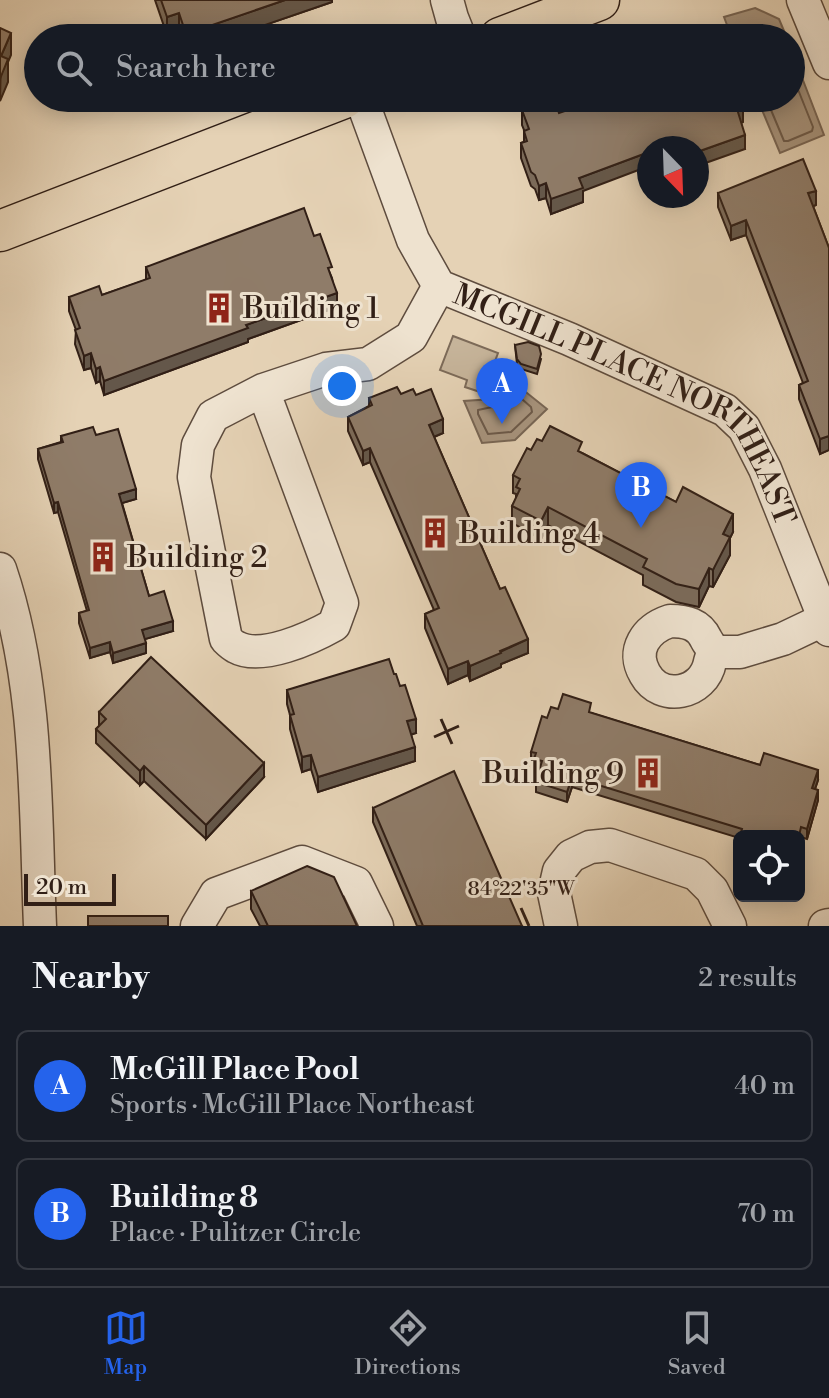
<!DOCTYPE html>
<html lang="en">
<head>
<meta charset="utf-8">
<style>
  :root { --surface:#171b24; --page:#20242c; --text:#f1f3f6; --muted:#9ea1a6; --line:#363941; --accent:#2563eb }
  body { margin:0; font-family:"Libre Bodoni",serif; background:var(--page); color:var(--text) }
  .controls { position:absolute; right:24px; bottom:24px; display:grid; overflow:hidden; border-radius:12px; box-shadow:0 4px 20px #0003 }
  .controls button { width:72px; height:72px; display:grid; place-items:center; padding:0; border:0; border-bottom:2px solid var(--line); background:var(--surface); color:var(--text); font:40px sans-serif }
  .compass { position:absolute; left:637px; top:136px; width:72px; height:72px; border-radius:50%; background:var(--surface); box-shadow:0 4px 20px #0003; rotate:157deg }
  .scale { position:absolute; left:24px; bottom:20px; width:92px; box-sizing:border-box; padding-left:8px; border:4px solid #311f16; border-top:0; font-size:22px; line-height:28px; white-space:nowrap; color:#311f16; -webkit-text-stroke:6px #eee2cf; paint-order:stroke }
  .you { position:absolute; left:342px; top:386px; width:28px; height:28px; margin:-20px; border:6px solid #fff; border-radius:50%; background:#1a73e8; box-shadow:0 0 0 12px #1a73e833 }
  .badge { display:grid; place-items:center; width:52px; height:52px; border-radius:50%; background:var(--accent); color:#fff; font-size:26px; font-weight:700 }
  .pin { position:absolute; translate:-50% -66px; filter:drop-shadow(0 2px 4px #0008) }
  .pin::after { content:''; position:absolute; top:42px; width:28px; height:24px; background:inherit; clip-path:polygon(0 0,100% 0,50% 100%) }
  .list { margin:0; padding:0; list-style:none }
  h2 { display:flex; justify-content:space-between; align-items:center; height:104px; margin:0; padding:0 32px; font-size:34px }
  h2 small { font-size:26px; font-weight:400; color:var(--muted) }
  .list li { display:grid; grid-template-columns:52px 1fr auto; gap:24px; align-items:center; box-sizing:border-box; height:112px; margin:0 16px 16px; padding:0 16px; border:2px solid var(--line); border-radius:12px }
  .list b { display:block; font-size:30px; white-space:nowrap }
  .list p { margin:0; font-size:26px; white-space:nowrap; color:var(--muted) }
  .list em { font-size:26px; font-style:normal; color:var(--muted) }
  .icon { flex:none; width:44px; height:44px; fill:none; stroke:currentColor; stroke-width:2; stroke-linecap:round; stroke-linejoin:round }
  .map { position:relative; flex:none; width:829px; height:926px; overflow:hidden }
  .search { position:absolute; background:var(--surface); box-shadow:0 4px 20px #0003; left:24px; right:24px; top:24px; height:88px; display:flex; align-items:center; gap:20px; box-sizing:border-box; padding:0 28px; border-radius:44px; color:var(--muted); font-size:30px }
  .sheet { height:360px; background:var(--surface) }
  nav { display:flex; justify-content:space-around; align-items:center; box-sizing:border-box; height:112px; border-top:2px solid var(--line); background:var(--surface); font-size:22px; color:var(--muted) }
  nav a { display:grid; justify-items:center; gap:4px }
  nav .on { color:var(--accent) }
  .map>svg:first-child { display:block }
</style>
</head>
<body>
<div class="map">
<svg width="829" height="926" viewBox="0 0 829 926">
  <rect width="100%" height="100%" fill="#e5d2b5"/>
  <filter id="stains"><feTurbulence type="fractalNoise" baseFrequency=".0025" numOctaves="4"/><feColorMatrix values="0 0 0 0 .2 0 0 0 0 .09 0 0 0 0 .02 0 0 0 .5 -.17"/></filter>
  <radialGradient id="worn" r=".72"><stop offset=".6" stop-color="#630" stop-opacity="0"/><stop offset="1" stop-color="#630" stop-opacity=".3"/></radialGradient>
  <path fill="#c6b49a" stroke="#7c6a58" stroke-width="2" d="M453,336L498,353L483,393L465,387L467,380L440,370Z"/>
  <g fill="#a8957f" stroke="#786655" stroke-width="2">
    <path d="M755,8L779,19L787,38H732L724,17Z"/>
    <path d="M791,49L824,135L780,153L757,98H791Z"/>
    <path d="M512,381L547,409L515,440L482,443L464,401L493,399Z"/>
  </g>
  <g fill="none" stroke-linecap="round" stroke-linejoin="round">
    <g stroke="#6c5a4a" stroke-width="2">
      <path d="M766,98L784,141H788L812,131L813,127L791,72"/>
      <path d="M510,393H515L531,407L532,412L511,432L488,434L478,414V410L497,406Z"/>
    </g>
    <g stroke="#5e4c3e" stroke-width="35">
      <g id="minor">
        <path d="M447,0L452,18L460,38"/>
        <path d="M803,0L829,63"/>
        <path id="s1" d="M361,98L413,240L439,286L569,339L725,410L744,428L765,469L829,630"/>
        <path d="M263,390L342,603L334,625C311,638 261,661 236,647C232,645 229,642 226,639L194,477L198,445L213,416L263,390L326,369L368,364L411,337L439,286"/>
        <path d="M0,569C39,684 35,807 40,926"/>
        <path d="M670,621C686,621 699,624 706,639C708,643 711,646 712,650C713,654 711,658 710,662C704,694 661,703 645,674C631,650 646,629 670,621Z"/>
        <path d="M713,652H740L783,639L825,619"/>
        <path d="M197,926L216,894L302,862L356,883L377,926"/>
        <path d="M561,926L554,893L559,871L571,856L590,847L610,845L696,874L712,890L730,926"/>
        <path d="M825,926L829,925"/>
      </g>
    </g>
    <g stroke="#311f16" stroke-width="43">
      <g id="major">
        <path d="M500,38L599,0"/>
        <path d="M0,231L344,98"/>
      </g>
    </g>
    <use href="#minor" stroke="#eee2cf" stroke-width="32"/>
    <use href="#major" stroke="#e5d2b5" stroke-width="40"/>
  </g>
  <g fill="#7b6b5a" stroke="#311f16" stroke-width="2">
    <path d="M155,0H332V2L227,38H181L179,31L167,35Z"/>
    <path d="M522,110L743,122H741L745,149L649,148L583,191V202L551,214L546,198L539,200L535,189L531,186L521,158V143L524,142V130L522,125Z"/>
    <path d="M718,193L816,205L813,206L829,248V450L820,454L799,399V385L803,383L746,235L731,240L718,207Z"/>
    <path d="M314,236L332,278L337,307L248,339V342L104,395L100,381L96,383L91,368L84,370L75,344L76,330L69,311V297L102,295L146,280V267Z"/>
    <path d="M515,345L541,359L537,374L521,369L517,364Z"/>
    <path d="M401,394L416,395L443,433L434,437L528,653L501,664V667L470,681L468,675L448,684L425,628V614L434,610L370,462L363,465L348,431V417L369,406V398Z"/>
    <path d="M96,435L136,499L122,503L149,596L173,631L145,639L146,653L113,663L110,652L90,658L79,623V613L87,611L58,512L54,513L38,459V449L61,442V436Z"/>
    <path d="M542,441L582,453L733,532L730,538V555L713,587L709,586L699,607L676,602L643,585V575L548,525L541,539L512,523V506L516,499V494L513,493V475L531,450Z"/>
    <path d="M394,674L416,733L411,734L415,761L318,792L311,769L302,772L290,729V715L287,704V690Z"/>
    <path d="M558,709L591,713L760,765L818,780L815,789L818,800L807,839L801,837L799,845V836H739V838L572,787L567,802L536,792V782L539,770L534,769V762H531V752Z"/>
    <path d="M99,712L264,777L206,839L144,781L140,785L96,743V729L99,726Z"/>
    <path d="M373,808L522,926H417L373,822Z"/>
    <path d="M251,891L357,926H260L251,909Z"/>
  </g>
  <g fill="#64574a" stroke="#311f16" stroke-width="2">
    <path d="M285,0H332V2L227,38H186V34Z"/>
    <path d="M179,13V31L167,35V17Z"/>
    <path d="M11,33V55L8,62V82L0,101L1,56Z"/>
    <path d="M743,107V122L737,124V109Z"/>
    <path d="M745,135V149L697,166V152Z"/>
    <path d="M688,142V148H672Z"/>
    <path d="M649,152V166L583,191V202L551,214V199L579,178Z"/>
    <path d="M546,183V198L539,200V186Z"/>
    <path d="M816,191V205L808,208V193Z"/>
    <path d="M746,220V235L731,240V226Z"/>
    <path d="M337,293V307L248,339V342L104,395V381L246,325Z"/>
    <path d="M91,353V368L84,370V356Z"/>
    <path d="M100,367V381L96,383V369Z"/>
    <path d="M443,419V433L429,439V425Z"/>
    <path d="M829,436V450L820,454V439Z"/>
    <path d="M370,448V462L363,465V451Z"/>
    <path d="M136,489V499L119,504V494Z"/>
    <path d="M58,502V512L54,513V503Z"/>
    <path d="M548,507V525L541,539V521Z"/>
    <path d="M733,514V532L730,538V555L713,587V570L723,534Z"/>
    <path d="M709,568V586L699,607V589Z"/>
    <path d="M173,621V631L142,640V630Z"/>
    <path d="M528,639V653L501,664V667L470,681V666Z"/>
    <path d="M110,642V652L90,658V648Z"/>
    <path d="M146,643V653L113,663V653Z"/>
    <path d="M468,661V675L448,684V669Z"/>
    <path d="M416,719V733L407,736V721Z"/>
    <path d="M415,747V761L318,792V777Z"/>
    <path d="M311,755V769L302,772V757Z"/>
    <path d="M264,763V777L206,839V825Z"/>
    <path d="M144,766V781L140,785V771Z"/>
    <path d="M818,770V780L812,798V788Z"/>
    <path d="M572,777V787L567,802V792Z"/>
    <path d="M818,790V800L807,839V829Z"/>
  </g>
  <g fill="#8f7c69" stroke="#311f16" stroke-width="2">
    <path d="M161,0H285L186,34L179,13L167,17Z"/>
    <path d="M0,28L11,33L1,56L8,59L0,79Z"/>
    <path d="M603,98H740L743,107L737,109L745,135L697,152V148H690L688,142L672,148H670L669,144L659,148H649V152L579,178L583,188L551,199L546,183L539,186L535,175L531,172L521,143L527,141L524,131L529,129L522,110L554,99L559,113Z"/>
    <path d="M803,159L816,191L808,193L829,248V436L820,439L799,385L808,381L746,220L731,226L718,193Z"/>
    <path d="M304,208L314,236L320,234L332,267L328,268L337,293L246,325L248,328L104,381L100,367L96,369L91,353L84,356L75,330L80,328L69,297L99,286L102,295L150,278L146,267Z"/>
    <path d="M528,342L539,346L541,354L537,369L521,364L517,359L515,345Z"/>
    <path d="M397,387L401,394L413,389L416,395L431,389L443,419L429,425L500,589L505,587L528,639L500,651L501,653L470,666L468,661L448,669L425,614L439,608L370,448L363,451L348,417L372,405L369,398Z"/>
    <path d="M550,426L582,442L578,451L676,502L683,487L733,514L723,534L730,537L713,570L709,568L699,589L676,584L643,567L647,559L548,507L541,521L512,506L520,489L516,487L520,479L513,475L527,448L531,450L537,439L542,441Z"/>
    <path d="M93,427L96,435L118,429L136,489L119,494L149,596L164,591L173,621L142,630L146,643L113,653L110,642L90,648L79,613L89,610L58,502L54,503L38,449L63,442L61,436Z"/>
    <path d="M151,657L264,763L206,825L144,766L140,771L96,729L106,719L99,712Z"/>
    <path d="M389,659L394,674H396L400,686L405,685L416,719L407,721L415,747L318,777L311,755L302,757L290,715L294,714L287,690Z"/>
    <path d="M563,694L591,703L589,712L760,765L764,753L818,770L812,788L818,790L807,829L801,827L799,836H740L742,829L572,777L567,792L536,782L542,761L534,759L536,753L531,752L542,716L547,718L551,707L558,709Z"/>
    <path d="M454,771L522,926H423L373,808Z"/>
    <path d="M307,866L334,877L357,926H268L251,891Z"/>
    <rect x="88" y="916" width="80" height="10"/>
  </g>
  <path fill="none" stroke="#311f16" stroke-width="3" d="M441,719L452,744M434,737L459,726M521,908L529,926"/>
  <defs>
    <g id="building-bare" transform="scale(2.4)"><path d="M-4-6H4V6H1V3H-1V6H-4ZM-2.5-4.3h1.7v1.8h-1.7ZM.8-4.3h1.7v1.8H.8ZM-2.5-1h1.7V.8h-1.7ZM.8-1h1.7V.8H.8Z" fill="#8f2418" stroke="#eee2cf" stroke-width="2.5" paint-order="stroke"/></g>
  </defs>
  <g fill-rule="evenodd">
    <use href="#building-bare" x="219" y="308"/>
    <use href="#building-bare" x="435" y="533"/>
    <use href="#building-bare" x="103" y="557"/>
    <use href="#building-bare" x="648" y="773"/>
  </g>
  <g text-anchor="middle" stroke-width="6" stroke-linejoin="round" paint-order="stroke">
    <g font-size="30" fill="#311f16" stroke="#eee2cf" text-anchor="start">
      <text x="243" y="318">Building 1</text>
      <text x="459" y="543">Building 4</text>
      <text x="127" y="567">Building 2</text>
      <text x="624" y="783" text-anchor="end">Building 9</text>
    </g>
    <g font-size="30" fill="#311f16" stroke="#eee2cf">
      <text dy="10" stroke="none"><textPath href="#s1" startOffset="434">MCGILL PLACE NORTHEAST</textPath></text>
    </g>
  </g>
  <g font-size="20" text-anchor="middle" fill="#311f16" stroke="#eee2cf" stroke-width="6" stroke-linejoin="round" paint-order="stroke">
    <text x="521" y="895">84°22'35"W</text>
  </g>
  <rect width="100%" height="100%" filter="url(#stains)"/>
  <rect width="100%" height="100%" fill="url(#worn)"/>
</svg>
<div class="controls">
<button><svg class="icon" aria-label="locate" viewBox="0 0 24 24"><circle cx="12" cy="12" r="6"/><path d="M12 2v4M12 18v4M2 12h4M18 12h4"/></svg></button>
</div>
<svg class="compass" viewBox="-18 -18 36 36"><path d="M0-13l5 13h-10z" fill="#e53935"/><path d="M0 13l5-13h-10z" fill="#9ea1a6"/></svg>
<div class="scale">20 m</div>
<div class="you"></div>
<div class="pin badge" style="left:502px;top:424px">A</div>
<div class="pin badge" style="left:641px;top:528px">B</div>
<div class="search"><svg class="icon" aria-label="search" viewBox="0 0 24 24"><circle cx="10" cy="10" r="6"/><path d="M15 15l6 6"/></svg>Search here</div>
</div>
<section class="sheet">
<h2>Nearby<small>2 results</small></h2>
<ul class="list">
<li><span class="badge">A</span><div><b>McGill Place Pool</b><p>Sports · McGill Place Northeast</p></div><em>40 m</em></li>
<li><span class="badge">B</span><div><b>Building 8</b><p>Place · Pulitzer Circle</p></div><em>70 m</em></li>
</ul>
</section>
<nav>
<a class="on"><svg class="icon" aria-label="map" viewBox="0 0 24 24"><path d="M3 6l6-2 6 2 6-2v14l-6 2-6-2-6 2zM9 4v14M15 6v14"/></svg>Map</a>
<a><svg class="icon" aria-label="directions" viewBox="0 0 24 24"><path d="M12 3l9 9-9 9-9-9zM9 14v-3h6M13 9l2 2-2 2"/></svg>Directions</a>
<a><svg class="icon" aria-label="saved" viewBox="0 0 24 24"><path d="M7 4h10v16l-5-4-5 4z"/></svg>Saved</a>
</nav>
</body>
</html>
